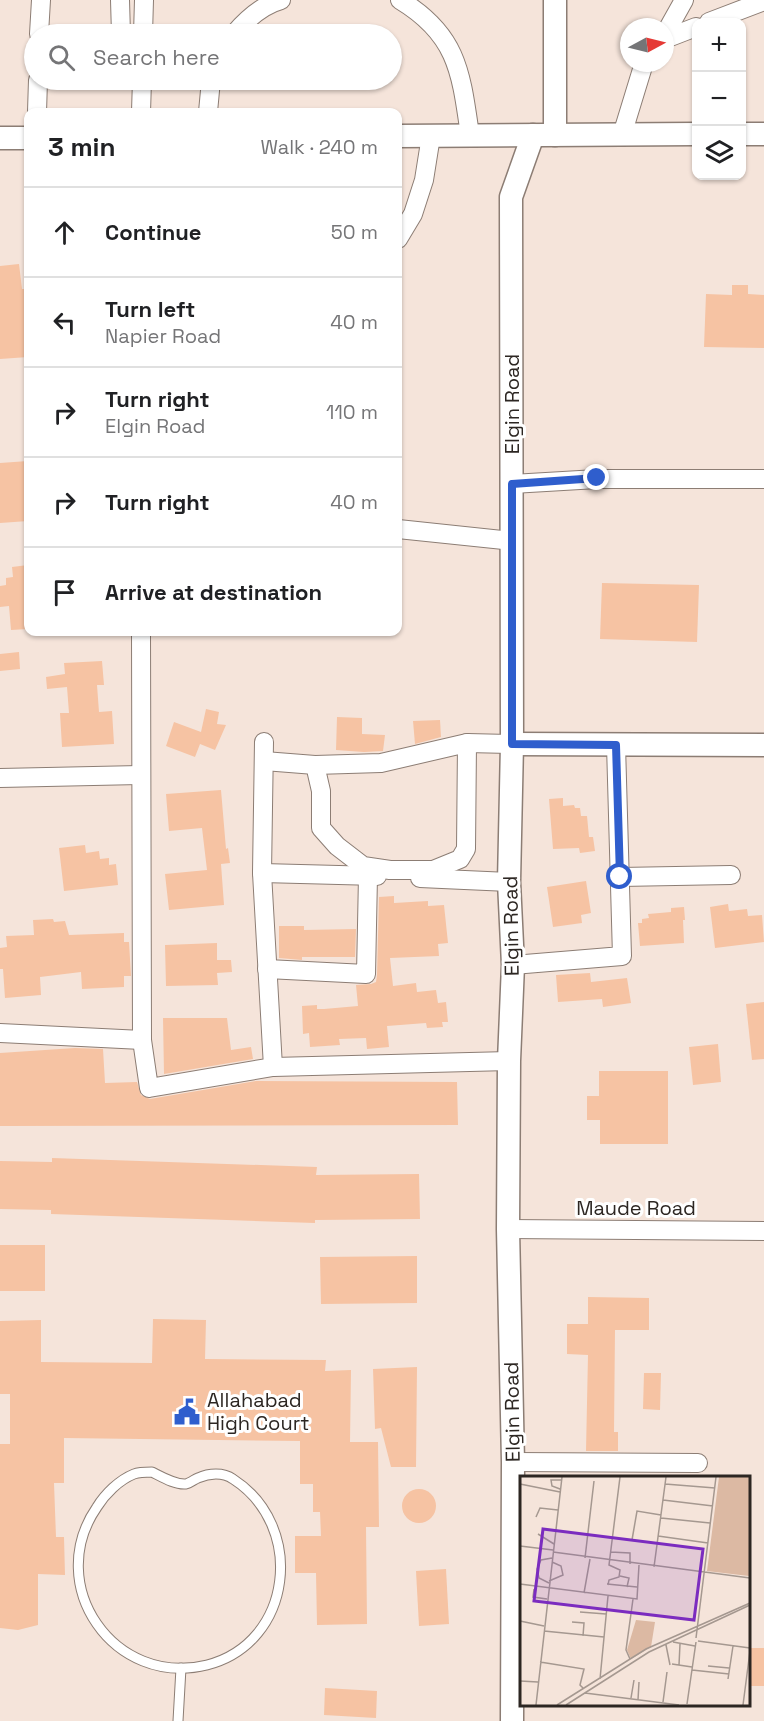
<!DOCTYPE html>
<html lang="en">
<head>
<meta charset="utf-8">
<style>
  :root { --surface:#fff; --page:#f2f2f2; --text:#202124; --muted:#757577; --line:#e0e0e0 }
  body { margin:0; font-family:"Space Grotesk",sans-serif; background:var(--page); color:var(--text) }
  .controls { position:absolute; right:18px; top:18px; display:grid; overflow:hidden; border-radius:12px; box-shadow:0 2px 4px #0004 }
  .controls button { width:54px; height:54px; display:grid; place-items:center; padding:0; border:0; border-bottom:2px solid var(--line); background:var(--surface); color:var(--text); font:30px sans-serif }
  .compass { position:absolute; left:620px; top:18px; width:54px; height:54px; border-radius:50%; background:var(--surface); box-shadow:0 2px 4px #0004; rotate:83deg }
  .stop { position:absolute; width:18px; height:18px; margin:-14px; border:4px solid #2f5ecd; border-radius:50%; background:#fff }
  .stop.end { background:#2f5ecd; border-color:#fff; box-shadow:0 2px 6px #0008 }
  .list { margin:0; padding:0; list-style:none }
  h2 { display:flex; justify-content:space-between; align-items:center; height:78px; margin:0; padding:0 24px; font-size:26px }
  h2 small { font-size:20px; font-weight:400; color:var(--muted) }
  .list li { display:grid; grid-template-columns:39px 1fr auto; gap:18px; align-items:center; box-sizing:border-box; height:90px; padding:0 24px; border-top:2px solid var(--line) }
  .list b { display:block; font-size:22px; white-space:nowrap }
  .list p { margin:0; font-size:20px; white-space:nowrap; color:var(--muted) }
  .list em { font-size:20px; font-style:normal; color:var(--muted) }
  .icon { flex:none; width:33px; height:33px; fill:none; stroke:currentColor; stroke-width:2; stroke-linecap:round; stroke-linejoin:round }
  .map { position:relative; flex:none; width:764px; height:1721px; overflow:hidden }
  .search { position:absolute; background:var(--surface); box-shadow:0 2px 4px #0004; left:24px; top:24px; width:378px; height:66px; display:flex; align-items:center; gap:15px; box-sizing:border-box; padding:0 21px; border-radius:33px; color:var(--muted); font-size:22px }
  .panel { position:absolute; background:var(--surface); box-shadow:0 2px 4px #0004; left:24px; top:108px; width:378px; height:528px; border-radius:12px }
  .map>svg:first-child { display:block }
</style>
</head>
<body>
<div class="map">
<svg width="764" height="1721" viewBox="0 0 764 1721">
  <rect width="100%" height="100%" fill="#f5e4da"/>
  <g fill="#f6c3a3">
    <path d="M19,264L22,289H28V357L0,359V266Z"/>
    <path d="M732,285H748V294L764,295V348L704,347L706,294L732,295Z"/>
    <path d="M28,461V521L0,523V463Z"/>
    <path d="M28,565V629L11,630L9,606L0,607V586L6,585V578L13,577L12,567Z"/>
    <path d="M602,583L699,585L697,642L600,639Z"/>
    <path d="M19,652L20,669L0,671V654Z"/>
    <path d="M102,661L104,685H97L99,712L112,711L114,744L62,747L60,713H69L67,687L47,689L46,677L65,674L64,663Z"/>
    <path d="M206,709L219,712L217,724L226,725L215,750L200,744L195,757L166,746L174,722L201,732Z"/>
    <path d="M337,717L362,718V734L385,735L383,751L364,752L336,750Z"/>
    <path d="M440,720L441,737L415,744L413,721Z"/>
    <path d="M221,790L226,849L228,848L230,863L221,864L224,905L169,910L165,874L207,870L202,828L169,831L166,794Z"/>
    <path d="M563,798V806L574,805L575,808H580L581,816H587L589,837H593L595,851L580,853L579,848L553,849L549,799Z"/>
    <path d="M85,845L86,853L99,851L100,859L109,858V865L116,864L118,885L64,891L59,848Z"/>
    <path d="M586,881L591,913L581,915L582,923L553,927L547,887Z"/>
    <path d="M394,896V903L428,901V906L444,905L448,943L438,944L439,956L390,958L393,986L416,983L417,992L436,990L438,1003L446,1002L448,1022H442L443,1027L427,1028L426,1023L387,1026L389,1047L367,1049L366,1038L339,1039L340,1045L310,1047L309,1033L303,1034L302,1006L317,1005V1009H324L358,1006L356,985L371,984L376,982L377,975L379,897Z"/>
    <path d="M728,904L729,911L747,909L748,916L762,915L764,942L715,948L710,907Z"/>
    <path d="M684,907L685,920H683L684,943L640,946L638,923H642V919L649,918L648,914L671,912V908Z"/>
    <path d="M53,919L54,922L65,921L69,935L124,933V942H129L131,976H124V987L82,989L81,972L40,977L41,995L5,998L3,969H0V948L7,947L6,936L34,935L33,920Z"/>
    <path d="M279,926H304V930L356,929L355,957H302V960L279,958Z"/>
    <path d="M217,943V960H231L232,972L217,973L218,985L166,986L165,945Z"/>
    <path d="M590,973L591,982L627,978L631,1003L603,1007L602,999L558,1002L556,975Z"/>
    <path d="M764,1002V1059L752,1060L746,1004Z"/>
    <path d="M163,1018H227L231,1050L251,1047L253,1059L164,1074Z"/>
    <path d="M718,1044L721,1082L693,1085L689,1047Z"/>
    <path d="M75,1048L103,1049L105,1083L137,1082L141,1095L150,1099L256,1081L457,1082L458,1125L0,1126V1053Z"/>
    <path d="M599,1071H668V1144H600V1120H587V1096H599Z"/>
    <path d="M52,1158L317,1167L316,1175L419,1174L420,1219L315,1220V1223L51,1214V1210L0,1209V1161L52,1162Z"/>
    <rect x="0" y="1245" width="45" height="46"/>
    <path d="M417,1256V1303L321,1304L320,1257Z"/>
    <path d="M588,1297L649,1298V1330H615L614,1432H618V1451H586L588,1355L567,1354V1324H588Z"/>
    <path d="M153,1319L206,1320L205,1359L326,1360L325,1371L351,1370L350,1442H378L379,1527H366L367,1624L317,1625L316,1573H295V1536H321L320,1512H313V1484H300V1441L64,1438V1483H54L56,1537H64L65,1575L38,1574V1625L18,1630L0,1628V1444H10V1394H0V1321L41,1320V1362L152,1363Z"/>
    <path d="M417,1367L416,1467H391L381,1428L375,1429L373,1369Z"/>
    <path d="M644,1373H661L660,1410L643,1409Z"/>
    <circle cx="419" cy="1506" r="17"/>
    <path d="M446,1569L449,1624L419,1626L416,1571Z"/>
    <rect x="747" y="1648" width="17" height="38"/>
    <path d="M325,1688L377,1691L376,1718L324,1715Z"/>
  </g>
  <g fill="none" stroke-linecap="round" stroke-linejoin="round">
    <g stroke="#8c7d74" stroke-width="11">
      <g id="service">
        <path d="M152,1472C162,1477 175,1485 186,1484C190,1483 195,1479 198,1478C209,1473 223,1472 233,1479C306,1526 293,1643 207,1665C114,1688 43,1585 97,1507C105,1494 119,1480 134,1474C139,1472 146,1472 152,1472Z"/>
        <path d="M178,1721L181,1668"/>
      </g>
    </g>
    <g stroke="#8c7d74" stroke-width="20">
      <g id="minor">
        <path d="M120,0L121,34"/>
        <path d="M400,0C458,35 461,73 470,135"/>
        <path d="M709,22L764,1"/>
        <path d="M39,34L41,0"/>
        <path d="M143,34L144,0"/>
        <path d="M234,34C246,20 262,5 281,0"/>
        <path d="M665,34L684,0"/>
        <path d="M665,39L696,27"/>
        <path d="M37,112L38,80"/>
        <path d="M141,112L142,80"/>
        <path d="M208,112L211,80"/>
        <path d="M622,135L644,63"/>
        <path d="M398,239L413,214L424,180L431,136"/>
        <path d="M512,484L597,479H764"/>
        <path d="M398,529L512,541"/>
        <path d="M141,632L142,1040L149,1088L273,1067L509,1061"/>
        <path d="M264,742L262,873L273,1067"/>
        <path d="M264,761L315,765L321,791V828L337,846L363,866L390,870H433L460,859L466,849L467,743L512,744"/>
        <path d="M315,765L381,763L467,743"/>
        <path d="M0,778L140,775"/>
        <path d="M262,873L377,876"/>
        <path d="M620,877L731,875"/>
        <path d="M420,878L509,882"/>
        <path d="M513,965L622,956L616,745"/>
        <path d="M267,969L366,974L368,876"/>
        <path d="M0,1033L142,1040"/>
        <path d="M508,1229L764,1231"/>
        <path d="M513,1462L698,1463"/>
      </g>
    </g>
    <g stroke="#8c7d74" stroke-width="25">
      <g id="tertiary">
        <path d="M555,0V135"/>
        <path d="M742,134H764"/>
        <path d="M398,136L696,134"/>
        <path d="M0,138H28"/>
        <path d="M512,744L764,745"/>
        <path d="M512,1721L513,1462L508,1229L509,1061L513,965L509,882L512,744L511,197L533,135"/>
      </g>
    </g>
    <use href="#service" stroke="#fff" stroke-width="9"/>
    <use href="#minor" stroke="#fff" stroke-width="18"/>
    <use href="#tertiary" stroke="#fff" stroke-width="22"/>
  </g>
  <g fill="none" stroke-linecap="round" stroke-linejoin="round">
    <path stroke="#2f5ecd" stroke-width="8" d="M597,478L512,484V744L616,745L620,877"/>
  </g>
  <defs>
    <g id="civic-bare" transform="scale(2.07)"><path d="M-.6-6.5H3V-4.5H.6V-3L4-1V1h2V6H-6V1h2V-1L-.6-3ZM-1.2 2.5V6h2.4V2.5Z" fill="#2f5ecd" stroke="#fff" stroke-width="2.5" paint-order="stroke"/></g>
  </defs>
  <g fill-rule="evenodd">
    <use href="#civic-bare" x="187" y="1412"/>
  </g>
  <g text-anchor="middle" stroke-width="6" stroke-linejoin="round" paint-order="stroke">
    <g font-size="20" fill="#2c2622" stroke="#fff">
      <text transform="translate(512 404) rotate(-90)" y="7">Elgin Road</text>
      <text transform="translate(511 926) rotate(-91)" y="7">Elgin Road</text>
      <text x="636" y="1215">Maude Road</text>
      <text transform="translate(512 1412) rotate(-91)" y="7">Elgin Road</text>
    </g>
    <g font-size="20" fill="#2c2622" stroke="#fff" text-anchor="start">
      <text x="207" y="1407">Allahabad<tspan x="207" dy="23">High Court</tspan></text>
    </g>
  </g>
  <g transform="translate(520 1476)">
    <rect width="230" height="230" fill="#f5e4da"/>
    <path d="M199,1H229V100L187,95ZM116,144L135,146L131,171L111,183L107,174Z" fill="#dcb9a3"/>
    <path fill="none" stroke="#a59890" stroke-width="1.5" d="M0,8L40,16M145,8L195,12M40,13L32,10L31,4H41M143,24L193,30M16,41L20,32L38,34M141,42L190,47M18,58L34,68M138,60L188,67M112,64L117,35L141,39M0,70L33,74M33,76L230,102M90,76L110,77V88M65,82L74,5M134,91L146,1M100,100L109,102L107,111M29,105L43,99L41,90L32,86M29,107L19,102L17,93L21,84L32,82M0,108L117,123L119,89M87,108L117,111M88,109L89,104L99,101L100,94L89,89L100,1M14,113L13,121L27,123M64,117L70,83M60,136L86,138M0,145L24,150M52,146L64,147L63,160M24,155L84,161M176,162L196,1M178,165L230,172M153,166L175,170M146,169L150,189M110,183L106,174L113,123M20,186L64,193L60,209L64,213M152,188L172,191M159,189L160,168M188,190L209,192M172,194L209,198M80,203L88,120M208,203L213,170M0,205L18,206M65,217L159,229M111,222L114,204M118,224L119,206M143,226L147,196M167,228L176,166M16,229L42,1M37,229L126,173L230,127M46,229L129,176L230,129M223,229L230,175"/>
    <path fill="#7b2cbf" fill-opacity="0.15" stroke="#7b2cbf" stroke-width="3" d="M23,53L183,73L174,144L14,125Z"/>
    <rect width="230" height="230" fill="none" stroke="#2c2622" stroke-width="3"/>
  </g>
</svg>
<div class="controls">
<button>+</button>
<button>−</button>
<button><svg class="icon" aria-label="layers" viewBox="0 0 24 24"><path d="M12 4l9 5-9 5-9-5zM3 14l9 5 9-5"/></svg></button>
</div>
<svg class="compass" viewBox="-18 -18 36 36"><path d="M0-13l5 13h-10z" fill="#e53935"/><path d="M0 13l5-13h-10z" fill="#757577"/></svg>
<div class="stop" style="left:620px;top:877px"></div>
<div class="stop end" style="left:597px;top:478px"></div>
<div class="search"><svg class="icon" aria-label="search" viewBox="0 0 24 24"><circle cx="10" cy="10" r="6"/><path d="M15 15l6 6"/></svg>Search here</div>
<section class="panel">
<h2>3 min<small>Walk · 240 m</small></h2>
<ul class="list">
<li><svg class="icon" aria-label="ahead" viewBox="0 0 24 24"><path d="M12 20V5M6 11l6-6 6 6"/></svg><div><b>Continue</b></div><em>50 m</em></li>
<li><svg class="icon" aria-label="left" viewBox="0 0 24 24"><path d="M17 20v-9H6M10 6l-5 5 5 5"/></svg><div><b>Turn left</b><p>Napier Road</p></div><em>40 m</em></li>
<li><svg class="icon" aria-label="right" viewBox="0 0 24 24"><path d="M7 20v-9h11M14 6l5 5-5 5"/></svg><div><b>Turn right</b><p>Elgin Road</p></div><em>110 m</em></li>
<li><svg class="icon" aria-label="right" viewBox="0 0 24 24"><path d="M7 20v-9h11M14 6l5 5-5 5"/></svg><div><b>Turn right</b></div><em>40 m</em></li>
<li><svg class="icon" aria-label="arrive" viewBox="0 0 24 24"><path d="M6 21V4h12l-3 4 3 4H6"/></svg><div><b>Arrive at destination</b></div></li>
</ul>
</section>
</div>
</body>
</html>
